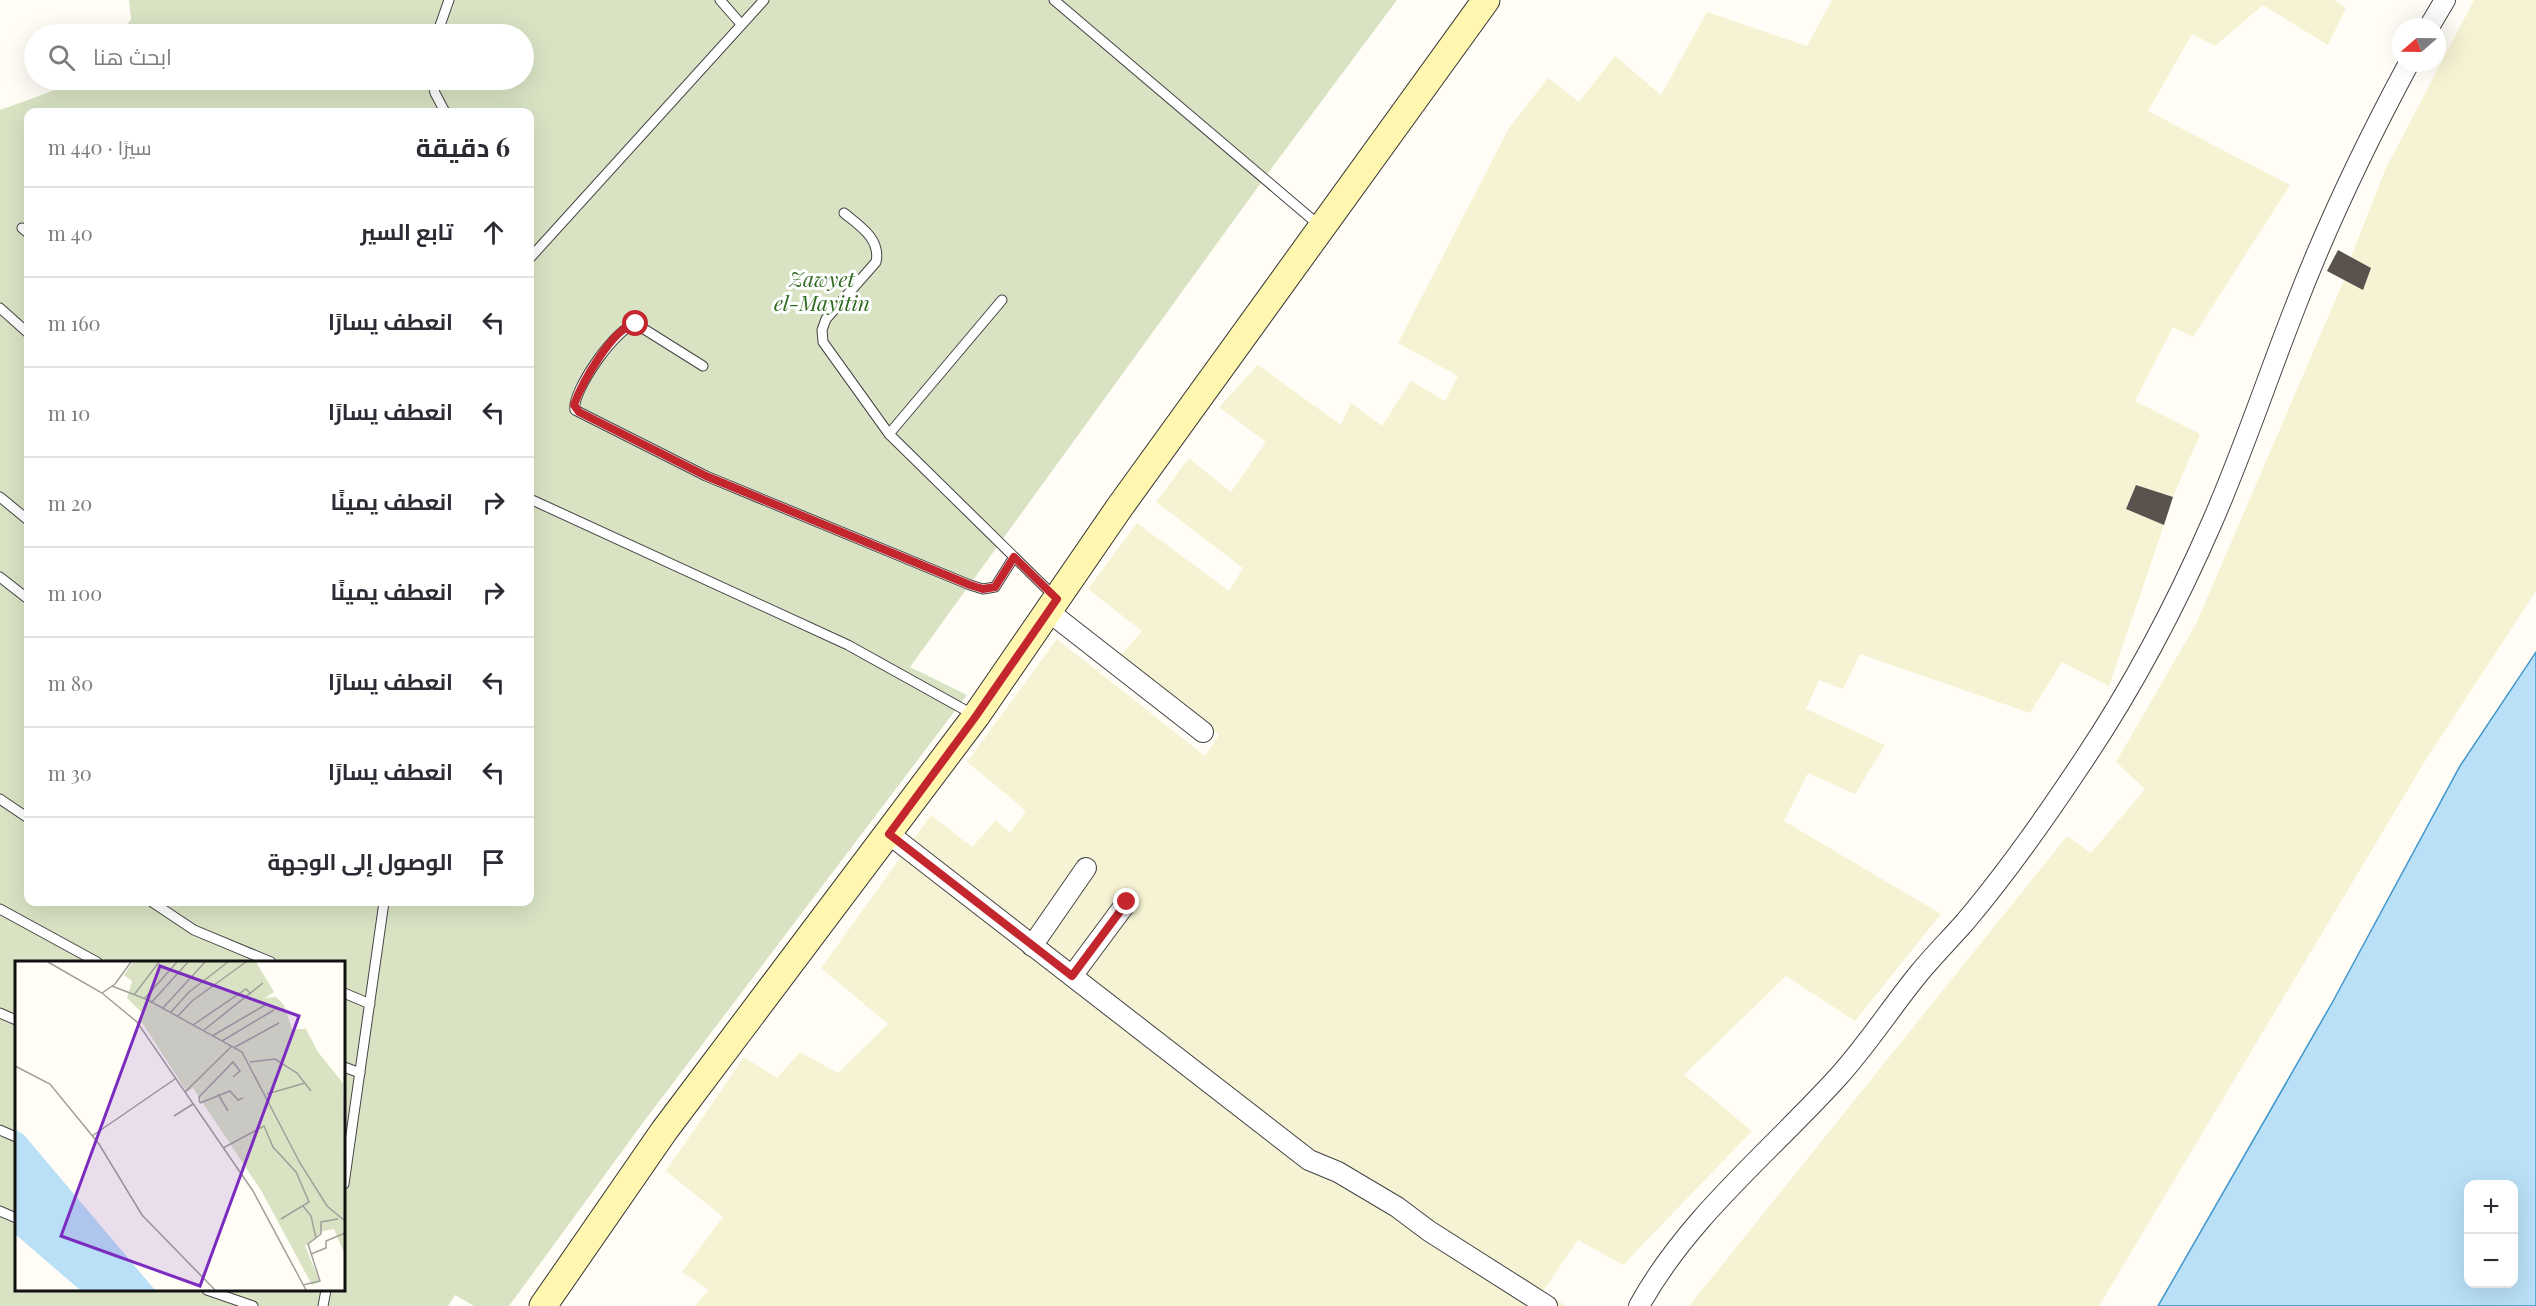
<!DOCTYPE html>
<html lang="ar">
<head>
<meta charset="utf-8">
<style>
  :root { --surface:#fff; --page:#f2f2f3; --text:#2b2b33; --muted:#7c7c81; --line:#e1e1e2 }
  body { margin:0; font-family:"Playfair Display",Cairo,serif; background:var(--page); color:var(--text); direction:rtl }
  .controls { position:absolute; right:18px; bottom:18px; display:grid; overflow:hidden; border-radius:12px; box-shadow:0 6px 24px #0002 }
  .controls button { width:54px; height:54px; display:grid; place-items:center; padding:0; border:0; border-bottom:2px solid var(--line); background:var(--surface); color:var(--text); font:30px sans-serif }
  .compass { position:absolute; left:2392px; top:18px; width:54px; height:54px; border-radius:50%; background:var(--surface); box-shadow:0 6px 24px #0002; rotate:250deg }
  .stop { position:absolute; width:18px; height:18px; margin:-14px; border:4px solid #c4262e; border-radius:50%; background:#fff }
  .stop.end { background:#c4262e; border-color:#fff; box-shadow:0 2px 6px #0008 }
  .list { margin:0; padding:0; list-style:none }
  h2 { display:flex; justify-content:space-between; align-items:center; height:78px; margin:0; padding:0 24px; font-size:26px }
  h2 small { font-size:20px; font-weight:400; color:var(--muted) }
  .list li { display:grid; grid-template-columns:39px 1fr auto; gap:18px; align-items:center; box-sizing:border-box; height:90px; padding:0 24px; border-top:2px solid var(--line) }
  .list b { display:block; font-size:22px; white-space:nowrap }
  .list em { font-size:20px; font-style:normal; color:var(--muted) }
  .icon { flex:none; width:33px; height:33px; fill:none; stroke:currentColor; stroke-width:2; stroke-linecap:round; stroke-linejoin:round }
  .map { position:relative; flex:none; width:2536px; height:1306px; overflow:hidden; direction:ltr }
  .search { position:absolute; background:var(--surface); box-shadow:0 6px 24px #0002; left:24px; top:24px; width:510px; height:66px; display:flex; align-items:center; gap:15px; box-sizing:border-box; padding:0 21px; border-radius:33px; color:var(--muted); font-size:22px }
  .panel { position:absolute; background:var(--surface); box-shadow:0 6px 24px #0002; left:24px; top:108px; width:510px; height:798px; border-radius:12px; direction:rtl }
  .map>svg:first-child { display:block }
</style>
</head>
<body>
<div class="map">
<svg width="2536" height="1306" viewBox="0 0 2536 1306">
  <rect width="100%" height="100%" fill="#fffdf5"/>
  <g fill="#f6f3d4">
    <path d="M1832,0H2334L2346,8L2328,45L2263,5L2215,46L2192,34L2148,111L2290,185L2193,337L2173,327L2135,401L2200,434L2173,497L2136,485L2126,508L2164,525L2109,686L2062,662L2030,713L1860,654L1843,689L1819,680L1806,709L1885,745L1855,794L1808,773L1784,821L1941,914L1855,1021L1786,976L1684,1075L1752,1131L1623,1265L1578,1240L1543,1291L1566,1306H695L709,1290L682,1272L723,1217L666,1171L744,1057L777,1078L800,1052L838,1073L888,1024L821,968L931,815L972,847L996,820L1010,833L1026,811L967,762L1057,639L1205,756L1219,735L1121,655L1142,631L1088,589L1137,523L1229,591L1243,568L1156,502L1189,458L1231,492L1266,442L1219,407L1258,365L1341,425L1351,403L1382,426L1411,381L1445,401L1458,376L1398,343L1509,128L1548,78L1579,102L1615,56L1661,95L1707,12L1807,46Z"/>
    <path d="M2474,0H2536V591L2425,761L2099,1306H1689L2067,836L2091,853L2145,789L2116,762L2196,624L2344,280L2363,289L2371,268L2351,257L2385,170Z"/>
  </g>
  <path fill="#d9e3c4" fill-rule="evenodd" d="M129,0H1397L1271,169L910,667L967,695L645,1120L509,1306H474L455,1295L448,1306H0V110L50,92L73,80H524V34H121L131,19ZM28,112H530V902H28ZM16,962H344V1290H16Z"/>
  <path fill="#b9e0f7" stroke="#3f96cf" stroke-width="1.5" fill-rule="evenodd" d="M2536,652V1306H2158L2332,1003L2460,766ZM2468,1184H2514V1284H2468Z"/>
  <g fill="#5a524d">
    <path d="M2338,250L2371,268L2363,290L2327,271Z"/>
    <path d="M2136,485L2173,497L2164,525L2126,509Z"/>
  </g>
  <g fill="none" stroke-linecap="round" stroke-linejoin="round">
    <g stroke="#444" stroke-width="11">
      <g id="service">
        <path d="M720,0L741,24"/>
        <path d="M1054,0L1320,226"/>
        <path d="M437,34L449,0"/>
        <path d="M432,80L435,93L445,112"/>
        <path d="M844,213C860,226 881,239 876,262L826,319L822,330L823,342L889,434L1055,597"/>
        <path d="M22,228L28,233"/>
        <path d="M530,258L764,0"/>
        <path d="M0,308L28,333"/>
        <path d="M703,366L636,324C617,326 571,392 575,410L706,476L970,585L983,589L995,587L1014,557"/>
        <path d="M889,434L1002,300"/>
        <path d="M0,497L28,520"/>
        <path d="M530,499L848,645L974,715"/>
        <path d="M0,577L28,599"/>
        <path d="M0,799L28,818"/>
        <path d="M152,902L194,930L271,962"/>
        <path d="M0,909L97,962"/>
        <path d="M344,993L370,1004"/>
        <path d="M0,1013L16,1020"/>
        <path d="M344,1067L360,1073"/>
        <path d="M0,1130L16,1137"/>
        <path d="M344,1184L384,902"/>
        <path d="M0,1211L16,1218"/>
        <path d="M207,1290L253,1306"/>
        <path d="M323,1306L326,1290"/>
      </g>
    </g>
    <g stroke="#444" stroke-width="22">
      <g id="minor">
        <path d="M2429,27L2445,0"/>
        <path d="M1048,611L1203,732"/>
        <path d="M889,834L1309,1160L1338,1172L1397,1207L1429,1231L1547,1306"/>
        <path d="M1032,946L1086,868"/>
        <path d="M1072,976L1127,902"/>
        <path d="M1639,1306C1688,1217 1770,1152 1838,1077C1868,1044 1892,1006 1920,972C1934,955 1950,939 1965,922C2008,871 2046,817 2083,761C2134,685 2177,603 2213,520C2244,449 2268,376 2296,305C2328,222 2367,141 2409,63"/>
      </g>
    </g>
    <g stroke="#333" stroke-width="29">
      <path id="secondary" d="M543,1306L664,1131L976,716L1119,508L1486,0"/>
    </g>
    <use href="#service" stroke="#fff" stroke-width="9"/>
    <use href="#minor" stroke="#fff" stroke-width="20"/>
    <use href="#secondary" stroke="#fff6b0" stroke-width="27"/>
  </g>
  <g fill="none" stroke-linecap="round" stroke-linejoin="round">
    <path stroke="#c4262e" stroke-width="8" d="M636,324C613,326 581,385 574,405L579,412L706,476L970,585L983,589L995,587L1014,557L1057,599L976,716L889,834L1072,976L1127,902"/>
  </g>
  <g text-anchor="middle" stroke-width="6" stroke-linejoin="round" paint-order="stroke">
    <g font-size="21" font-style="italic" fill="#2f6b1f" stroke="#fff">
      <text x="822" y="287">Zawyet<tspan x="822" dy="24">el-Mayitin</tspan></text>
    </g>
  </g>
  <g transform="translate(15 961)">
    <rect width="330" height="330" fill="#fffdf5"/>
    <path d="M118,1H241L259,31L250,37L261,36L269,44L277,68H291L303,91L328,122L330,294L319,268L308,270L290,285L305,321L297,324L247,231L178,127L172,131L124,57L128,53L112,37L117,20L109,14Z" fill="#d9e3c4"/>
    <path d="M0,168L9,174L140,329H65L0,273Z" fill="#b9e0f7"/>
    <path fill="none" stroke="#a09f9a" stroke-width="1.5" d="M33,1L87,32L122,61L238,230L291,329M97,25L133,39L227,91L285,202L312,245L330,260M87,32L100,23L116,1M119,34L144,1M129,38L162,1M136,42L173,1M147,48L190,1M155,52L174,31L213,1M162,56L177,40L231,1M178,64L231,28L236,33M189,69L248,22M197,75L252,43M207,80L259,49M220,86L264,62M235,101L260,98L282,112L296,130M0,105L35,123L84,183L127,254L200,329M170,131L217,85M203,133L213,150M252,133L290,122M185,142L184,136L218,101L225,110L218,116M185,142L215,130L223,139L228,137M159,155L178,143M77,175L160,118M208,187L249,165L258,186L281,211L294,241L266,258M288,245L296,255L301,277M296,293L311,287V280L330,272M288,324L305,320L293,283L306,273V261L323,258"/>
    <path fill="#7b2cbf" fill-opacity="0.15" stroke="#7b2cbf" stroke-width="3" d="M145,5L284,55L185,325L46,275Z"/>
    <rect width="330" height="330" fill="none" stroke="#111" stroke-width="3"/>
  </g>
</svg>
<div class="controls">
<button>+</button>
<button>−</button>
</div>
<svg class="compass" viewBox="-18 -18 36 36"><path d="M0-13l5 13h-10z" fill="#e53935"/><path d="M0 13l5-13h-10z" fill="#7c7c81"/></svg>
<div class="stop" style="left:636px;top:324px"></div>
<div class="stop end" style="left:1127px;top:902px"></div>
<div class="search"><svg class="icon" aria-label="search" viewBox="0 0 24 24"><circle cx="10" cy="10" r="6"/><path d="M15 15l6 6"/></svg>ابحث هنا</div>
<section class="panel">
<h2>6 دقيقة<small>سيرًا · 440 m</small></h2>
<ul class="list">
<li><svg class="icon" aria-label="ahead" viewBox="0 0 24 24"><path d="M12 20V5M6 11l6-6 6 6"/></svg><div><b>تابع السير</b></div><em>40 m</em></li>
<li><svg class="icon" aria-label="left" viewBox="0 0 24 24"><path d="M17 20v-9H6M10 6l-5 5 5 5"/></svg><div><b>انعطف يسارًا</b></div><em>160 m</em></li>
<li><svg class="icon" aria-label="left" viewBox="0 0 24 24"><path d="M17 20v-9H6M10 6l-5 5 5 5"/></svg><div><b>انعطف يسارًا</b></div><em>10 m</em></li>
<li><svg class="icon" aria-label="right" viewBox="0 0 24 24"><path d="M7 20v-9h11M14 6l5 5-5 5"/></svg><div><b>انعطف يمينًا</b></div><em>20 m</em></li>
<li><svg class="icon" aria-label="right" viewBox="0 0 24 24"><path d="M7 20v-9h11M14 6l5 5-5 5"/></svg><div><b>انعطف يمينًا</b></div><em>100 m</em></li>
<li><svg class="icon" aria-label="left" viewBox="0 0 24 24"><path d="M17 20v-9H6M10 6l-5 5 5 5"/></svg><div><b>انعطف يسارًا</b></div><em>80 m</em></li>
<li><svg class="icon" aria-label="left" viewBox="0 0 24 24"><path d="M17 20v-9H6M10 6l-5 5 5 5"/></svg><div><b>انعطف يسارًا</b></div><em>30 m</em></li>
<li><svg class="icon" aria-label="arrive" viewBox="0 0 24 24"><path d="M6 21V4h12l-3 4 3 4H6"/></svg><div><b>الوصول إلى الوجهة</b></div></li>
</ul>
</section>
</div>
</body>
</html>
